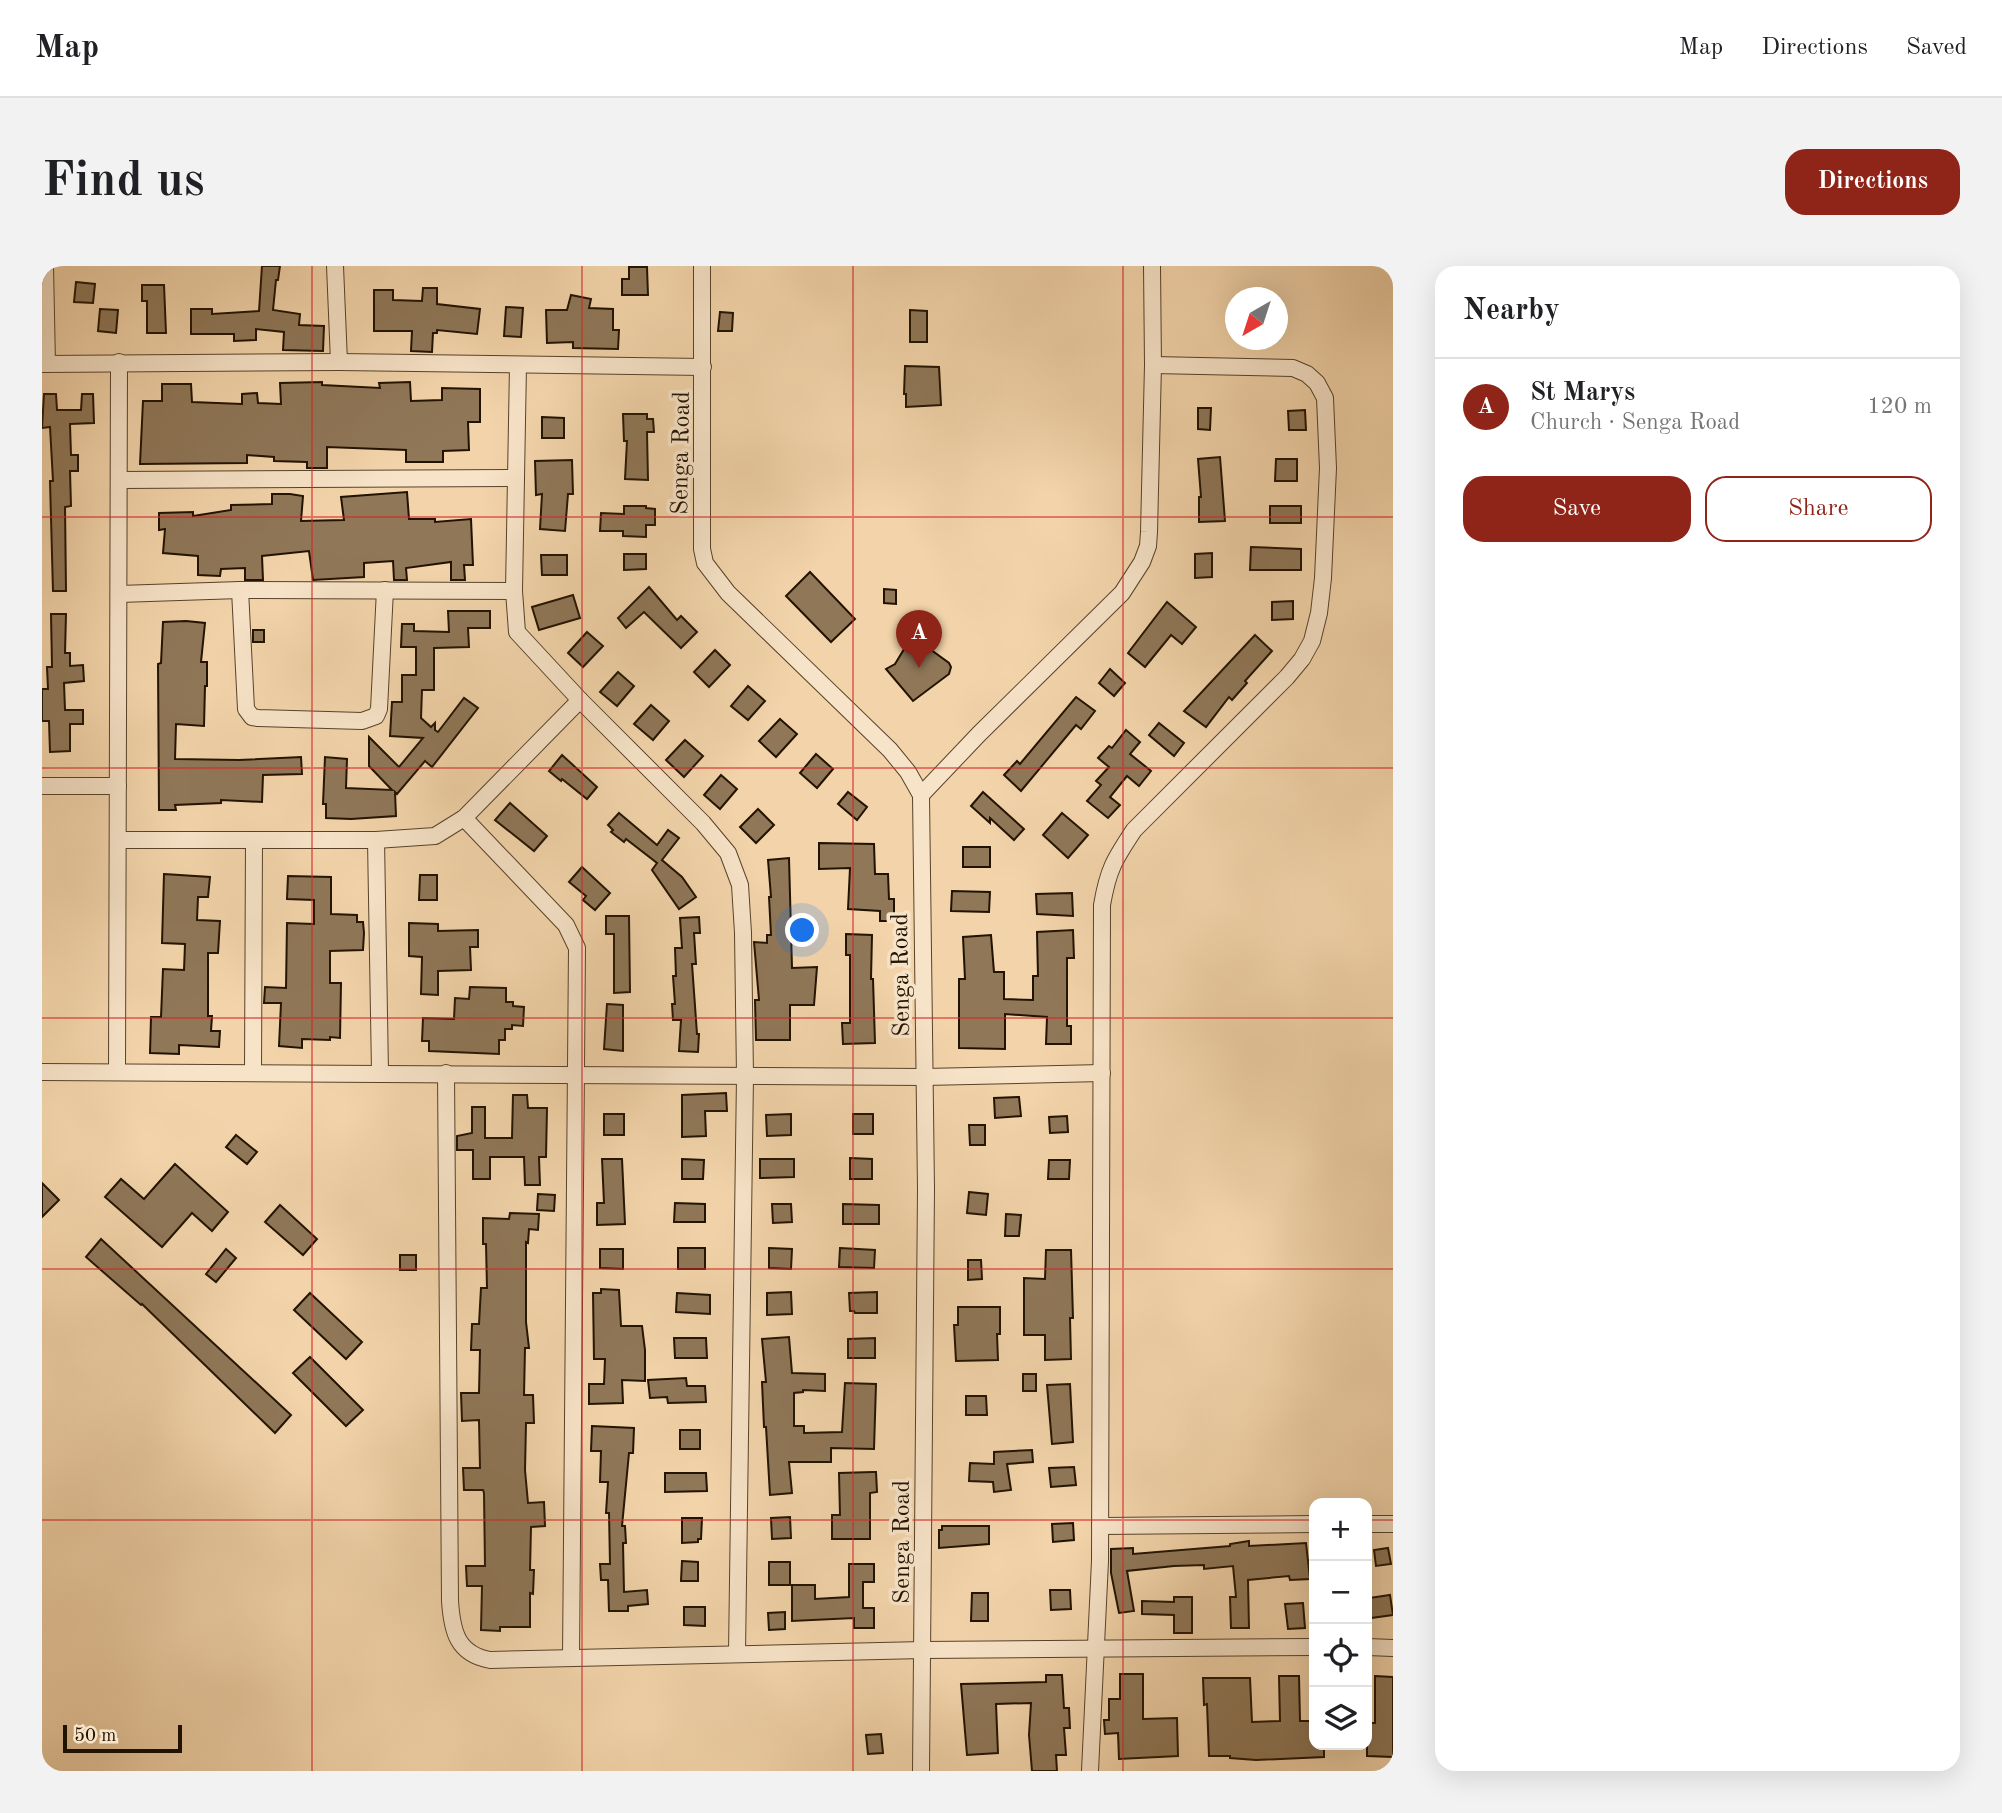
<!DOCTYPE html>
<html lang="en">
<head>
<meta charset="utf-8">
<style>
  :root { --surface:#fff; --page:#f2f2f2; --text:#202124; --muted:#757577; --line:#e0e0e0; --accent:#8f2418 }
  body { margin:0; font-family:"Old Standard TT",serif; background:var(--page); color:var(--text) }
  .controls { position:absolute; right:21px; bottom:21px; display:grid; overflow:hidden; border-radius:14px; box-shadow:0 7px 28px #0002 }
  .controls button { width:63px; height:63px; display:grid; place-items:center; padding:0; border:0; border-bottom:2px solid var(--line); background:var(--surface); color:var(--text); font:35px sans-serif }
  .compass { position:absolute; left:1183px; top:21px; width:63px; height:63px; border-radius:50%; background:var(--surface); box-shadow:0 7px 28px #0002; rotate:219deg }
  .scale { position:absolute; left:21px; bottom:18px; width:119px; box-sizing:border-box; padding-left:7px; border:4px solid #221300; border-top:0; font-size:19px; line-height:24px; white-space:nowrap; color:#221300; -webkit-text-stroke:5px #f7e3c8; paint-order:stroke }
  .you { position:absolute; left:761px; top:665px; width:24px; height:24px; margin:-18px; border:5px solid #fff; border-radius:50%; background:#1a73e8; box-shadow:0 0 0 10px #1a73e833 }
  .badge { display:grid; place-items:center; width:46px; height:46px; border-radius:50%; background:var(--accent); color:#fff; font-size:23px; font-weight:700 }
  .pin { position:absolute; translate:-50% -58px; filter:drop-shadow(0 2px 4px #0008) }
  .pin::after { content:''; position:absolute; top:37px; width:24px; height:21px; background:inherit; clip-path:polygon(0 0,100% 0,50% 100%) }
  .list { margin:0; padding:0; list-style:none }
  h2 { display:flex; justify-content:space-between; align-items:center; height:91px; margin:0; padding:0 28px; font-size:30px }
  h2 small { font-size:23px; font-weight:400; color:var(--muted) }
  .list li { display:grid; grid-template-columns:46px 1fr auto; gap:21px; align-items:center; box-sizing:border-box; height:98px; padding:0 28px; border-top:2px solid var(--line) }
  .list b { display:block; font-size:26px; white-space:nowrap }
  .list p { margin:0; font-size:23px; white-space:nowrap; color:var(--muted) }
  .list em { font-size:23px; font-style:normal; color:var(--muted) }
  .actions { display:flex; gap:14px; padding:21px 28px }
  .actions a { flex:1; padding:16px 0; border:2px solid var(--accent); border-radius:21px; text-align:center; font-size:24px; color:var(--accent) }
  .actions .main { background:var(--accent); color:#fff }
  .icon { flex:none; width:38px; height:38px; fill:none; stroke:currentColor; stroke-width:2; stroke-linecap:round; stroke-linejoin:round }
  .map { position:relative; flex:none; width:1351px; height:1505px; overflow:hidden; border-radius:21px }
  header { display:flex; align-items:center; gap:42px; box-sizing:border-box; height:98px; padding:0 35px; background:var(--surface); border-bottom:2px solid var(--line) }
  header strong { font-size:33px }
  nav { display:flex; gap:38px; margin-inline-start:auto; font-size:24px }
  .intro { display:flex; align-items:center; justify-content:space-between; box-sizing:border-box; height:168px; padding:0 42px }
  h1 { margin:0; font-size:49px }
  .button { padding:18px 32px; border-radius:21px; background:var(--accent); color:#fff; font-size:24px; font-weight:700 }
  main { display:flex; gap:42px; padding:0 42px }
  aside { flex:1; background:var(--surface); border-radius:21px; box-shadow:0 7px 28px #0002 }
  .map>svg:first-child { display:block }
</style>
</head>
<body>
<header>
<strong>Map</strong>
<nav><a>Map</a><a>Directions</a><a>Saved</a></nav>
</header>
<div class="intro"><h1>Find us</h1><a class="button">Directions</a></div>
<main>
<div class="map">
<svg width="1351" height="1505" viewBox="0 0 1351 1505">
  <rect width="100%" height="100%" fill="#f3d4aa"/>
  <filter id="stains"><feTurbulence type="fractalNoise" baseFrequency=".00286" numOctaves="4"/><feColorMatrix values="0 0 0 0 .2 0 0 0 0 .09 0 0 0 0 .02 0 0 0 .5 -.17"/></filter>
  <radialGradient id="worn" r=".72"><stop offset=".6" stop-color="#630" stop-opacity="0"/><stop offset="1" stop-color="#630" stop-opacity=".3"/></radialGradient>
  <g fill="#8f7758" stroke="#221300" stroke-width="2">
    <path d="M220,0H238L236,14H234L231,44L258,48L257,59L282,60L281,85L241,84L242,66L214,63V74L192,75V68H149V43H170V48L217,45Z"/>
    <path d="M587,1H605L606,29H580V13H587Z"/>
    <path d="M34,16L53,18L51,37L32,36Z"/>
    <path d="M100,19H122L124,67H105V35H100Z"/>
    <path d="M381,22H395V38L438,43L435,68L395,64V67H391L390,86L369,85L370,65H332V24H351V34L380,35Z"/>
    <path d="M529,29L549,33L547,42L571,43V64H577L576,83L531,82V76L505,77L504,44H525Z"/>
    <path d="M464,41L481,42L479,71L462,70Z"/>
    <path d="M58,43L76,44L74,67L56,65Z"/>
    <path d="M868,44L885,45V76H868Z"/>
    <path d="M678,46L691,47L690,65H676Z"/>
    <path d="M863,100L897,101L899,139L864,141V128H862Z"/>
    <path d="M280,116V119L338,122L337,117L368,116L369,135L400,134V122L438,123V156H426L427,184L401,185V196H364V184L285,181V202H265V196L232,195V191L205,189V197L98,198L101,135H120V118H149L150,136L200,138V128L215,127L216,137L239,138L238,117Z"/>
    <path d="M2,128H14L15,144H39L40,128H51L52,157L28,158L29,189H36V205H28L29,240L23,241L24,325H11L8,215H11L8,161L0,162Z"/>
    <path d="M1156,142H1169L1168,164L1156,163Z"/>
    <path d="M1263,144L1264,164H1247L1246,145Z"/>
    <path d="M581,148H605V153H611L612,166H605L606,214L583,213L585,175H582Z"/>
    <path d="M500,151L522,152V172H500Z"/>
    <path d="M1178,191L1183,255L1157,256V231H1159L1156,193Z"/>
    <path d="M1234,193H1255V215H1233Z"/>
    <path d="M530,194L531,228H526L523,265L498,263L500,228L494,229L493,195Z"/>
    <path d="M365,226L367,253H393V256L429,253L431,299H422L423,314H409V296L364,302L365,314H352L351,295L322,297V311L271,314L267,285L220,290L221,314H203V302L179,303L178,310L156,309V290L121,287L123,263L117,264V247L151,246V250L189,244V239L230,238V228H248L261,230L259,255L302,254L299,231Z"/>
    <path d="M582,240H604V242L613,243V259H604V271L581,270V265H558L559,247L582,248Z"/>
    <rect x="1228" y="240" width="31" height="17"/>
    <path d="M1209,281L1259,283V304H1208Z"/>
    <path d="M1170,287V311L1153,312V288Z"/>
    <path d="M582,288H604V303L582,304Z"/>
    <path d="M499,289H525V309H500Z"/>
    <path d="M768,306L813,353L789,376L744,330Z"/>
    <path d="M607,321L635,354L639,350L655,366L639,382L602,346L584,362L576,352Z"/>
    <path d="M842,323L854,324V338L842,337Z"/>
    <path d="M531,329L538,352L497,364L490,341Z"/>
    <path d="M1251,335V353L1230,354V336Z"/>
    <path d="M1125,336L1154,361L1140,378L1129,369L1103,401L1086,387Z"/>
    <path d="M406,345H448V362H426L427,381L392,382V424H380L379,452L389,461L393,457V464L396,466L422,432L436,442L390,501L383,495L355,528L353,526L354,550L309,553L284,552V538H281L283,491L305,493L304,522L350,524L327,500V471L357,501L381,472L348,470L350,436H360V409H374V381H359L360,358H372V365L407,366Z"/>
    <path d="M9,348H24L23,387H28V400L41,399L42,415L22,417L23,444H41V458H28V485L8,486L7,455H0V423H6L5,401H10Z"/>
    <path d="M144,355L163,357L159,396H165V420H163L162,460L134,458L133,493L197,494L259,491L260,508L221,509L220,536L179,534V537L133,539L134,544H117L116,398L119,397L121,356Z"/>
    <rect x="211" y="364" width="11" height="12"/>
    <path d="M545,366L561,380L541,401L526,387Z"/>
    <path d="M1213,369L1230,385L1203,415L1205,417L1190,434L1187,431L1164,461L1142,445Z"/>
    <path d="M870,370L907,397L909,401L907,408L871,435L844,403L853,398Z"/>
    <path d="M673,384L688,399L667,421L652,406Z"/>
    <path d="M1068,403L1083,417L1072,430L1057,417Z"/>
    <path d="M576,406L592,420L575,440L558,426Z"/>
    <path d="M706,420L723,435L706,454L689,440Z"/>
    <path d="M1034,431L1053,445L1039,463L1034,459L979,525L962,509L975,495L978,498Z"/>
    <path d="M609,439L627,455L611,474L592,458Z"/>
    <path d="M738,453L755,468L734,491L717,475Z"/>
    <path d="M1117,457L1142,477L1132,490L1107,469Z"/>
    <path d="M1084,464L1098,476L1088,488L1109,505L1097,520L1085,510L1068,531L1078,539L1066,552L1045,535L1059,519L1054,515L1067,501L1056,492L1067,480L1070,482Z"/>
    <path d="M643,474L661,490L642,511L624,494Z"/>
    <path d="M774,488L791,503L775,522L758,507Z"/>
    <path d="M520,489L555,521L545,533L520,513L519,515L507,505Z"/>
    <path d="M679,509L695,523L678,543L662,529Z"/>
    <path d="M806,526L825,541L815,554L796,538Z"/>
    <path d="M941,526L982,563L972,574L948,552V557L929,540Z"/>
    <path d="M468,537L505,570L492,585L453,554Z"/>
    <path d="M716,543L732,559L714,577L698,561Z"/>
    <path d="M577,547L615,579L626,564L637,572L620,594L640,611L654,631L637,643L610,604L615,597L584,573L582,576L569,566L571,564L566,559Z"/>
    <path d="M1020,547L1046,569L1026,592L1001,569Z"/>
    <path d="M777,577L832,578L833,608H846L847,633H852V655H838V645L806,643L808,602L777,603Z"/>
    <rect x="921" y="581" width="27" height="20"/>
    <path d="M747,592L750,702L775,701L772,739H748V774H714L713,734H717L712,676L725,677V669H729L727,631H729L726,594Z"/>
    <path d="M540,601L568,627L553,644L541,634L544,630L527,616Z"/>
    <path d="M122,608L168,611L166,631H156L155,654L178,655L176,687H166V750H170L169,765H178L177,781L137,779V788L108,787L109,751H119L121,703L142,704L143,678L120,677Z"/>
    <path d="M378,609H395V634H377Z"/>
    <path d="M246,610L289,611V648L315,649V656H321L322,667L321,684L288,685V717H299L298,772L288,771V774L260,773V782L237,780L239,737H222L223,721L244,722L245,657L272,658V634L245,633Z"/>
    <path d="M910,625L948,626L947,646L909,645Z"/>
    <path d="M1030,627L1031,650L995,648L994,628Z"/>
    <path d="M564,650H587L588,726L572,727V668H564Z"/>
    <path d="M657,651L658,667H652L654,698H650L655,768H657L656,786L637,785L639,754H631L630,738H633L631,710H634L633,682H640L638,652Z"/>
    <path d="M367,657L396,658V665L436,664V681H428L429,704L396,705V729L379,728L380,691L367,690Z"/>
    <path d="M1031,664L1032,692H1025V760H1029V778H1004L1005,751L963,748V783L917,782V713H923L921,671L949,669L952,706H962V733L991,734V710H996L995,666Z"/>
    <path d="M804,668L830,669L829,713H831L833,777L801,778L800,757H808V689H804Z"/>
    <path d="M428,721L464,722V736H471V740L482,741L481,760L470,759V763H463V774H457V788L387,785V775H380L381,752L412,753L413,732L427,733Z"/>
    <path d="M565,738L581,739V785L562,783Z"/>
    <path d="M684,827L685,845H663L664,870L640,871V829Z"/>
    <path d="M471,829H485L486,842H505L504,891H497L498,919H483L482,891H448V913H431V884H415V870L430,867V841H443V872H470Z"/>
    <path d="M977,831L979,850L953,852L952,832Z"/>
    <rect x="562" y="848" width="20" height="21"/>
    <path d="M749,848V869L725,870L724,849Z"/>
    <rect x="811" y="848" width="20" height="20"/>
    <path d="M1025,850L1026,866L1008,867L1007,851Z"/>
    <path d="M927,859H943V879H928Z"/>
    <path d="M194,869L215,886L205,898L184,881Z"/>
    <path d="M808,892L830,893V913H808Z"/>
    <path d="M560,893H580L583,958L555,959V937H562Z"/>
    <path d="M640,893L662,894L661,913H640Z"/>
    <path d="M718,893H752V911L718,912Z"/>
    <path d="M1007,894H1028L1027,913H1006Z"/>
    <path d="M133,898L186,946L170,965L150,947L120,981L63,931L79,913L102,933Z"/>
    <path d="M0,917L17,934L0,951Z"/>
    <path d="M927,926L946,928L944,949L925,947Z"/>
    <path d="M496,928L513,929L512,945L495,944Z"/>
    <path d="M633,937L663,938V956H632Z"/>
    <path d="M730,938H749L750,956L731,957Z"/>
    <path d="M801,938L837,939V958H801Z"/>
    <path d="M238,939L275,973L261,989L223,956Z"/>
    <path d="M468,947L497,948L496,964L487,963L486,977L484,976V1056L487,1082H483L482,1129H491L492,1157H484L483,1204L486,1237L502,1236L503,1260L489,1261L488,1304H492L491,1328L488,1327V1361H458V1365L439,1364L440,1320H425L424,1300H443L442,1227L441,1224H422L421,1202H438L437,1154L420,1155L419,1127H437L438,1084H429L430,1058H437L439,1022H445L444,978H441V952L467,953Z"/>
    <path d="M964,948L979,949L977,970H963Z"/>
    <path d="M59,973L249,1149L233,1167L100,1038L99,1039L44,991Z"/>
    <rect x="636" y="982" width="27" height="21"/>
    <path d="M727,982L750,983L749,1003L727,1002Z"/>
    <path d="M798,982L833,984L832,1002L797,1001Z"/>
    <path d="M184,983L194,992L174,1016L164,1008Z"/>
    <path d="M558,983H581V1003L558,1002Z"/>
    <path d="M1004,984H1029L1031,1052H1028L1029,1093L1003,1094V1069H982V1012L1003,1013Z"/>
    <rect x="358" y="989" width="16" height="15"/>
    <path d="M926,994H939L940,1013L926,1014Z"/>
    <path d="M559,1023L577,1024L579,1060H600L603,1084V1115L580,1114L581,1137L547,1138V1118H562L563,1093H552L551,1027H559Z"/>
    <path d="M749,1026L750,1048L725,1049V1027Z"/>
    <path d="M835,1026V1047H813L812,1045H808L807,1027Z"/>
    <path d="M268,1027L320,1076L304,1093L252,1044Z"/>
    <path d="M635,1027L668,1029V1048L634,1046Z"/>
    <path d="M916,1041H958V1068H955L956,1094L914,1095L912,1059H916Z"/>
    <path d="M747,1071L750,1107L783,1108V1125L761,1124V1126L752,1127V1160H762V1167L800,1166L803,1117L834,1118L832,1183L789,1182V1196H747L750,1227L728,1229L724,1161H722L720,1116H724L720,1073Z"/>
    <path d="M632,1072H664L665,1092H633Z"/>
    <path d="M833,1072V1092H806V1073Z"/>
    <path d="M268,1091L321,1144L304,1160L251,1107Z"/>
    <rect x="981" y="1108" width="13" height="17"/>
    <path d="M644,1112L645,1120H663L664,1136L626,1137L625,1131L608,1132L606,1114Z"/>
    <path d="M1028,1118L1031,1176L1010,1178L1005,1119Z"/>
    <path d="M924,1130H944L945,1149H924Z"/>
    <path d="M550,1160L592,1162L591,1187H587L580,1260H583L584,1277H581L582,1326L605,1324L606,1338L586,1340V1345H567L566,1314H559L558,1298H568L567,1247H564L566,1216H558L559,1185H549Z"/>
    <rect x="638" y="1164" width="20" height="19"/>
    <path d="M990,1184L991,1196L965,1198L969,1224L952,1226L951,1216L927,1215L928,1197L952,1198V1186Z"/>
    <path d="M1032,1201L1034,1219L1009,1221L1007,1202Z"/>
    <path d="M831,1206H834L835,1226L828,1227V1273H790V1249H798L797,1207Z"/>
    <path d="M623,1207H664L665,1225L623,1226Z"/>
    <path d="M748,1251L749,1272L730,1273L729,1252Z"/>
    <path d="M640,1252H660L659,1273H656V1276L640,1277Z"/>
    <path d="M1031,1257L1032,1274L1011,1276L1010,1258Z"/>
    <path d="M900,1260H947V1278L897,1282V1264H900Z"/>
    <path d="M1207,1275V1280L1264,1277L1268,1313L1248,1314L1247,1310L1206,1314L1207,1362H1189L1188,1331H1194L1191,1300L1162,1303V1299L1132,1300L1085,1305L1092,1345L1077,1347L1069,1307V1283L1091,1282V1288L1188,1280V1278Z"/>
    <path d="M1346,1282L1349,1298L1334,1300L1332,1284Z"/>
    <path d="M640,1295L656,1296V1315H639Z"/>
    <rect x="727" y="1296" width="21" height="23"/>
    <path d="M807,1298H832V1316H821V1342H832V1362H812V1352L750,1355V1319H773V1333L807,1331Z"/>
    <path d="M1008,1324H1028L1029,1343L1009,1344Z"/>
    <path d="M930,1327H946V1355H929Z"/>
    <path d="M1348,1329L1351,1349L1329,1352L1327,1332Z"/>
    <path d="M1132,1331H1150V1367H1132V1349L1100,1348V1335L1132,1336Z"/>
    <path d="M1261,1337L1263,1362L1246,1363L1243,1338Z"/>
    <path d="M642,1341H663V1360L642,1359Z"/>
    <path d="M743,1346V1363L727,1364L726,1347Z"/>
    <path d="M1078,1408H1101V1453L1135,1452L1136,1490L1077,1493L1076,1467L1063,1468L1062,1454H1067V1433H1078Z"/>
    <path d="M1004,1409H1020L1022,1442H1027L1028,1462H1022L1024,1489H1014L1015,1505H990L987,1469L989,1437L954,1438L956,1487L925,1489L919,1418L1004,1416Z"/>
    <path d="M1237,1410H1257L1258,1455H1272V1479H1282V1491L1214,1494L1188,1492V1490H1167L1165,1438L1162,1439L1161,1412H1208L1210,1456L1238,1455Z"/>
    <path d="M1333,1410L1351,1411V1491L1325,1490V1457H1333Z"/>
    <path d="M839,1468L841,1487L826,1488L824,1469Z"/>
  </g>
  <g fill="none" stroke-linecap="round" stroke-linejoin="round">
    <g stroke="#56432a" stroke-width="18">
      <g id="minor">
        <path d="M3,0L5,98"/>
        <path d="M293,0L297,96"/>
        <path d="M660,0V283L663,297L686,327L848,484L866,506L879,529L884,923L879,1505"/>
        <path d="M0,98L297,96L661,101"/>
        <path d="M476,99L472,325L475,366L538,434L661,557L686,587L698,619L701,667L703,810L695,1387"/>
        <path d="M77,214L474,212"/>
        <path d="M198,324L204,443L210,451L216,452L320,455L334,450L337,443L343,324"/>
        <path d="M77,328L198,324L472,325"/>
        <path d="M0,520H76"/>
        <path d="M879,529L937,468L1080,327L1100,296L1106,280L1107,266L1111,99L1110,0"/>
        <path d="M422,552L524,659L535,682L529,1391"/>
        <path d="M76,574H334L393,570L422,552L538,434"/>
        <path d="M334,574L338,806"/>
        <path d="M0,806L882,811L1060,807"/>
        <path d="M75,806L77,96"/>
        <path d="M211,807L212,574"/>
        <path d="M404,807L408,1335C410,1365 415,1388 448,1394L881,1384L1272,1381"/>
        <path d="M1325,1258H1351"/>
        <path d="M1058,1260L1272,1258"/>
        <path d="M1325,1381L1351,1382"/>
        <path d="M1048,1505L1058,1295L1060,639C1066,604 1072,594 1092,564L1245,411L1260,393L1270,375L1277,347L1281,312L1286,202L1283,132L1275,117L1265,108L1251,102L1111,99"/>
      </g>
    </g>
    <use href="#minor" stroke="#f7e3c8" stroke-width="16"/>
  </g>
  <path fill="none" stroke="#d62828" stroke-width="2" stroke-opacity="0.55" d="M270,0V1505M540,0V1505M811,0V1505M1081,0V1505M0,251H1351M0,502H1351M0,752H1351M0,1003H1351M0,1254H1272M1325,1254H1351"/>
  <g text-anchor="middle" stroke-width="7" stroke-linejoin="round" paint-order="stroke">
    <g font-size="24" fill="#221300" stroke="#f7e3c8">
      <text transform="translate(638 187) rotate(-89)" y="8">Senga Road</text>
      <text transform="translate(858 709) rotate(-91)" y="8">Senga Road</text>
      <text transform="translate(859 1276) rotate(-90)" y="8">Senga Road</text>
    </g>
  </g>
  <rect width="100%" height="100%" filter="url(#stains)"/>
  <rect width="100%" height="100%" fill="url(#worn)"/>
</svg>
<div class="controls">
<button>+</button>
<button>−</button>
<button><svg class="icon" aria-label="locate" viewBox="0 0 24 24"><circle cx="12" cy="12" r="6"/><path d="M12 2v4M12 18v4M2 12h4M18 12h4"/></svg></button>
<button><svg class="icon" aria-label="layers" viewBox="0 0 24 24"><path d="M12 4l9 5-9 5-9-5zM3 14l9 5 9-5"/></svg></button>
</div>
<svg class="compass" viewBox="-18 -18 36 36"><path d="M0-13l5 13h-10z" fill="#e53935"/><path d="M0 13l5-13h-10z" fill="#757577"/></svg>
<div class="scale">50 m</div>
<div class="you"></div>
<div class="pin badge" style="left:877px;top:402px">A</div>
</div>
<aside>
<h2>Nearby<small></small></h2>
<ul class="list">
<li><span class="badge">A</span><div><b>St Marys</b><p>Church · Senga Road</p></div><em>120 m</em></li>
</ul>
<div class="actions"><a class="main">Save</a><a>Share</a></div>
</aside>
</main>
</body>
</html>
